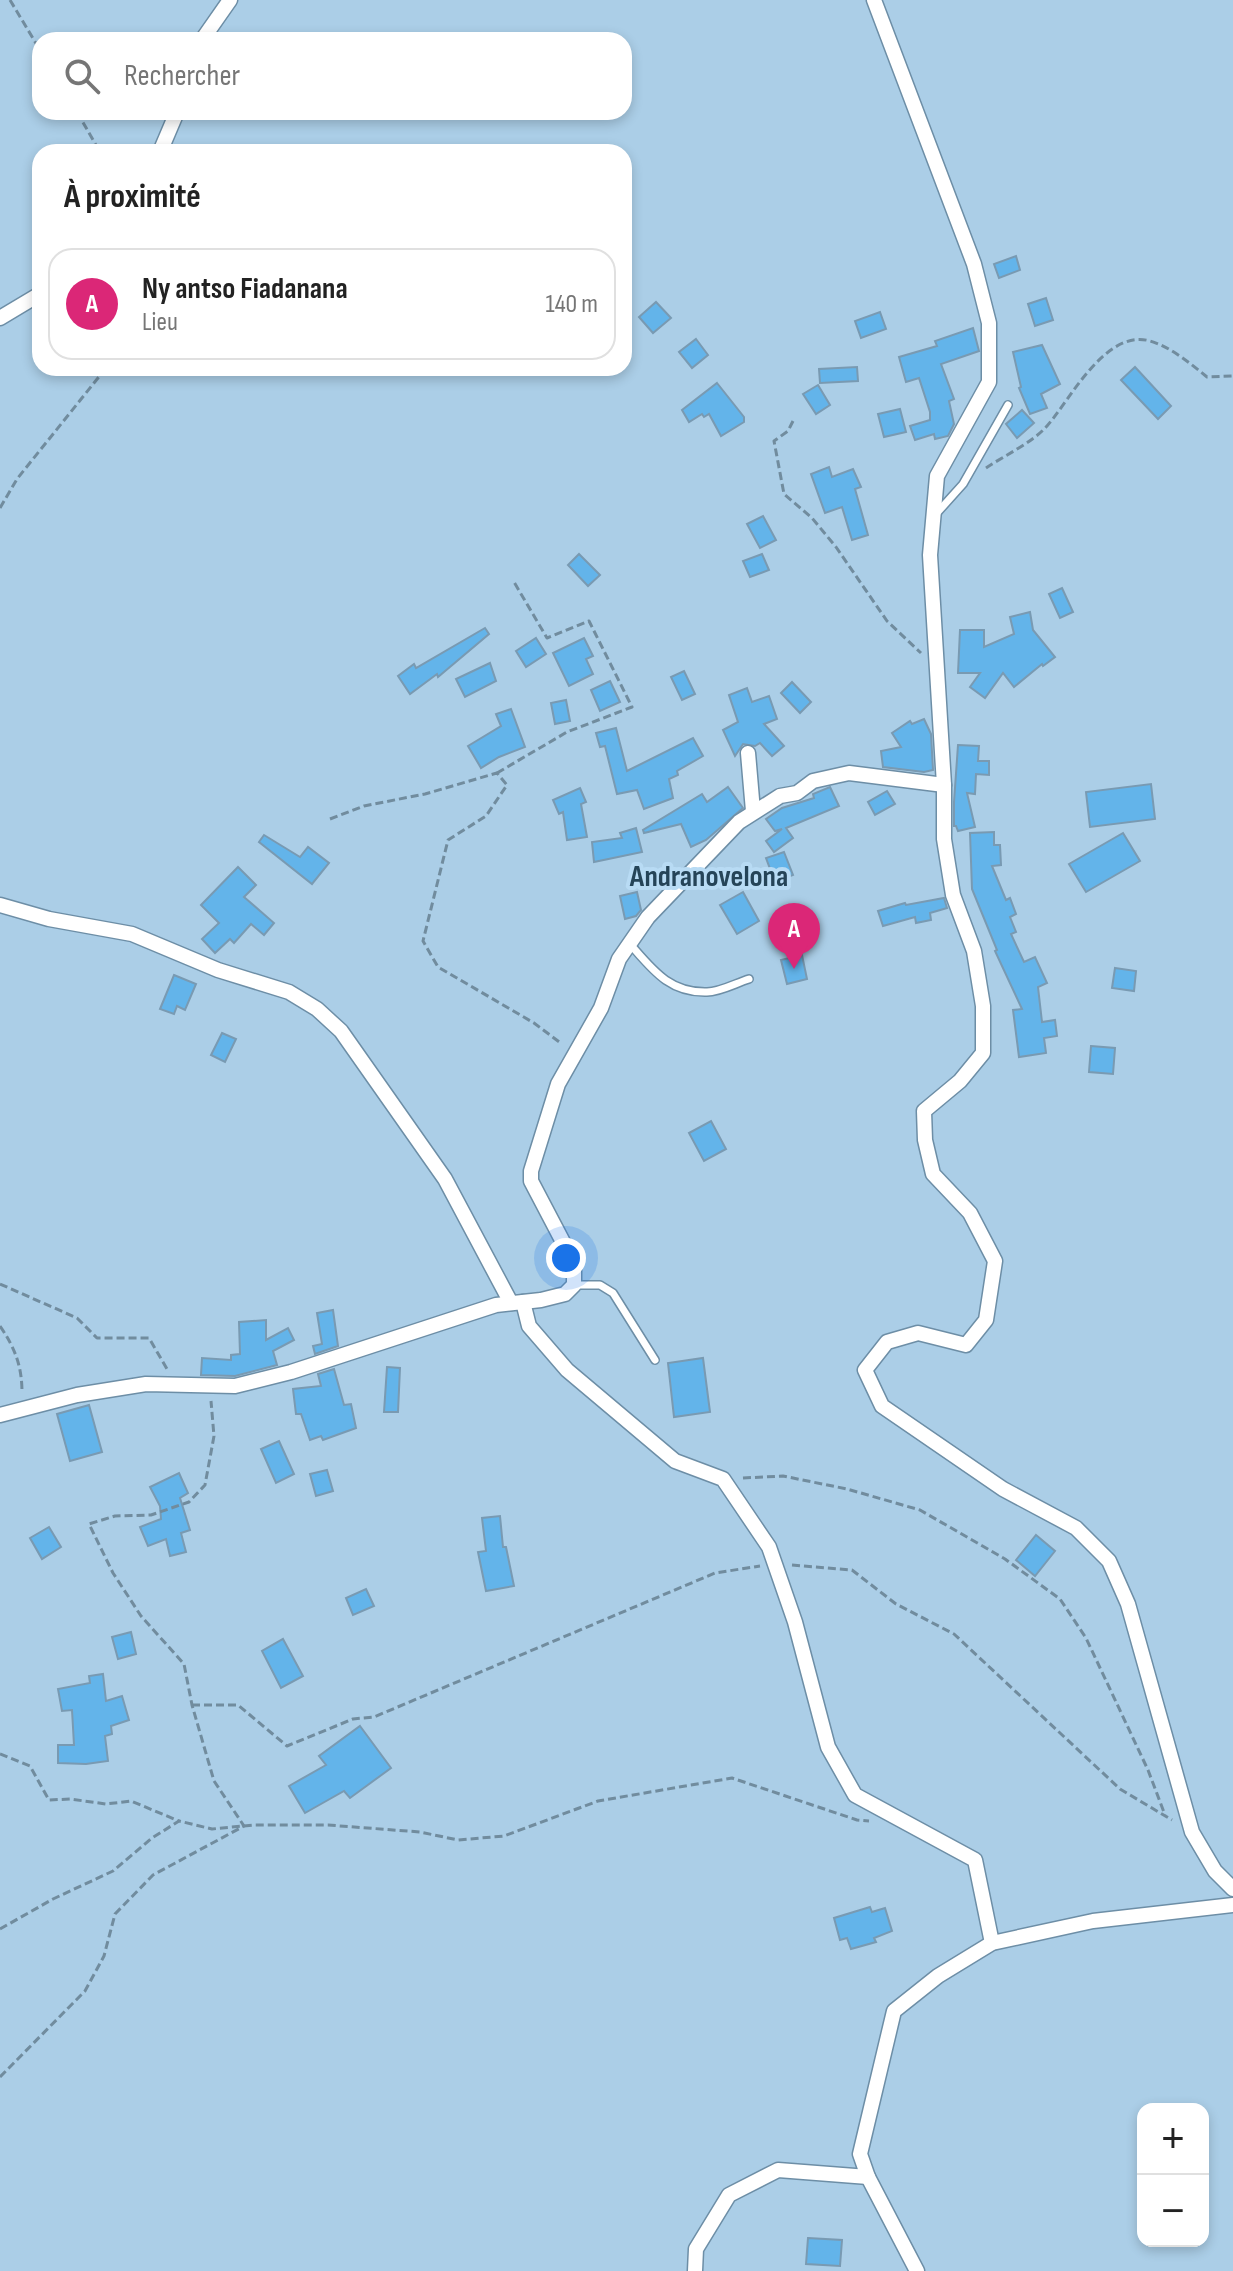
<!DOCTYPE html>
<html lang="fr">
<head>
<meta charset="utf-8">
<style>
  :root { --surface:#fff; --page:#f2f2f2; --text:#222; --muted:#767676; --line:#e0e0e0; --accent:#db2777 }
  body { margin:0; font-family:"Sofia Sans Condensed",sans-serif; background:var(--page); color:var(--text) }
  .controls { position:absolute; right:24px; bottom:24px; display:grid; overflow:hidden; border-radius:16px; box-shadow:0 4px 12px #0003 }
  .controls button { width:72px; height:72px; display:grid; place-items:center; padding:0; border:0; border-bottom:2px solid var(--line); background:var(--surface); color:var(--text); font:40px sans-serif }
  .you { position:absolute; left:566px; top:1258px; width:28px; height:28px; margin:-20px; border:6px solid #fff; border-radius:50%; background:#1a73e8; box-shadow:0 0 0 12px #1a73e833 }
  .badge { display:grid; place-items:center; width:52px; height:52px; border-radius:50%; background:var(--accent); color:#fff; font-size:26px; font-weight:700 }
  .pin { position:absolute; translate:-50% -66px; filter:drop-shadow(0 2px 4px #0008) }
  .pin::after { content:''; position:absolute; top:42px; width:28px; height:24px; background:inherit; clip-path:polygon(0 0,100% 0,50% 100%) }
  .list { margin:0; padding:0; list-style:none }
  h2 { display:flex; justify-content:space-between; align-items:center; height:104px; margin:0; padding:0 32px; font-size:34px }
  h2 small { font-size:26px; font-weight:400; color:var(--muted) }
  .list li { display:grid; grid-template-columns:52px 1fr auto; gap:24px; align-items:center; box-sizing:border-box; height:112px; margin:0 16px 16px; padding:0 16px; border:2px solid var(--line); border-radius:24px }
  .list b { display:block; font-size:30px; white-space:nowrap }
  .list p { margin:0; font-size:26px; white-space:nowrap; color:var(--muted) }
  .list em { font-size:26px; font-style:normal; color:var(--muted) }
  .icon { flex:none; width:44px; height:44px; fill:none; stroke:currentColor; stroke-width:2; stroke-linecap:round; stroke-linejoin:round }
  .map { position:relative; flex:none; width:1233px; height:2271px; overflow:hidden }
  .search { position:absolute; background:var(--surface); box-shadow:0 4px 12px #0003; left:32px; top:32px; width:600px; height:88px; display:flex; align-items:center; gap:20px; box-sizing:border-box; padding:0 28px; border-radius:24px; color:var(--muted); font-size:30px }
  .panel { position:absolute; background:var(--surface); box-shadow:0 4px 12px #0003; left:32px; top:144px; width:600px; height:232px; border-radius:24px }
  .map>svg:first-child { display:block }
</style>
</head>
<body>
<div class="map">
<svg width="1233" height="2271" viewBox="0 0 1233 2271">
  <rect width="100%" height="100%" fill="#abcee7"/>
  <g fill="#63b4ea" stroke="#799ab2" stroke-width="2">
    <path d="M1016,256L1020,270L999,278L994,264Z"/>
    <path d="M1046,298L1053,320L1035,326L1028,304Z"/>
    <path d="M656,302L671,318L653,333L639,317Z"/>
    <path d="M880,312L886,329L861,338L855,321Z"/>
    <path d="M973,328L979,351L941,364L954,399L949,401L954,424L948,436L935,439L934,434L915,440L910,426L930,420V412L919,378L906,382L899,357L937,346L935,341Z"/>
    <path d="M696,339L708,355L692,368L679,352Z"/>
    <path d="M1042,345L1060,384L1041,394L1047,408L1030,414L1019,388L1021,387L1013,352Z"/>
    <path d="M857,367L858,381L820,383L819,369Z"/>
    <path d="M1135,367L1171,406L1158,419L1121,380Z"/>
    <path d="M717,383L744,417V422L721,436L709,414L704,417L702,414L689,422L682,410Z"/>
    <path d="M818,385L830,405L816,414L803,394Z"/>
    <path d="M900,409L906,432L884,437L878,414Z"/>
    <path d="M1022,410L1034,423L1017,438L1006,424Z"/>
    <path d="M829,467L832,477L853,469L861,487L855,489L868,535L852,540L842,507L825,513L811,474Z"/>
    <path d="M763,516L776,540L760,548L747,524Z"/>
    <path d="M579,554L600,575L588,586L568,565Z"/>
    <path d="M762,554L769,570L750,577L743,561Z"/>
    <path d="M1062,588L1073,612L1060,618L1049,594Z"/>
    <path d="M1030,612L1033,630L1055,657L1043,666L1042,664L1014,687L1003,673L985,698L970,687L980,673H958L960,630H984V647L1014,634L1010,617Z"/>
    <path d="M485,628L489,634L438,677L437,674L410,694L398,676L414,664L416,668Z"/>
    <path d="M536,638L546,654L526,667L516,651Z"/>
    <path d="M584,638L593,656L586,659L593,674L569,686L553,653Z"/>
    <path d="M490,663L496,681L465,697L456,679Z"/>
    <path d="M684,671L695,694L682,700L671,677Z"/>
    <path d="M610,681L620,702L600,711L591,690Z"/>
    <path d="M792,682L811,702L800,713L781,693Z"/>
    <path d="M747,688L752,702L769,696L777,719L764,724L784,746L772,756L760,743L755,746L743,744L735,756L723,730L738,722L729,695Z"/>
    <path d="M566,700L570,721L555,724L551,703Z"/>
    <path d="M511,709L525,747L499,757L481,768L468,746L501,726L496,714Z"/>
    <path d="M924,719L931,734L933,770L924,772L883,767L881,751L901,747L892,733L910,721L912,724Z"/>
    <path d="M616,728L627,771L693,738L703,756L677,771L678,775L669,779L673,798L644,809L637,790L617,794L605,746L600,747L596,733Z"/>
    <path d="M958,745L979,746L978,761H989V775L976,774L975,794L967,793L975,827L958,831L956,826H954V802Z"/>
    <path d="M1151,784L1155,819L1090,827L1086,792Z"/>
    <path d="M728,787L743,808L706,840L691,847L681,824L644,833L643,830L702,794L707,802Z"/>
    <path d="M830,787L839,806L786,828L793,838L774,852L766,841L782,829L775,831L766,819L782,808L814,798L813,794Z"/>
    <path d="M580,788L586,802L581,804L587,837L567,840L563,812L559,814L553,800Z"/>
    <path d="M887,791L895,804L875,815L868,802Z"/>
    <path d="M636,828L642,852L594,862L592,842L622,838L620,833Z"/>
    <path d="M994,832V845H1000L1001,865L992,866L1006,900L1010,898L1016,914L1010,917L1016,932L1011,934L1024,962L1035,957L1047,983L1038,987L1042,1022L1055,1020L1057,1036L1044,1038L1046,1053L1019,1057L1013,1010L1022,1009L995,951L997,950L972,889L970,833Z"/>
    <path d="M1123,833L1140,861L1086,892L1069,864Z"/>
    <path d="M264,835L300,857L308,847L329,863L312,884L259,842Z"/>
    <path d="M784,852L793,875L775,882L766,858Z"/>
    <path d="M238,867L256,885L244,897L274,923L264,935L251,924L234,943L230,939L215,953L202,939L219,923L201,905Z"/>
    <path d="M637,892L641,910L636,916L625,919L620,896Z"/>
    <path d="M743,892L759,921L737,934L720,905Z"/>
    <path d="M944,898L947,908L930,913L931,920L916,923L915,917L883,926L878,911L905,903L906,905Z"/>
    <path d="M802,955L807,979L787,984L781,960Z"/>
    <path d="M1115,968L1136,971L1134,991L1112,988Z"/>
    <path d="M174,975L196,984L185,1010L177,1006L174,1014L160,1009Z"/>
    <path d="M222,1033L236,1039L225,1062L211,1055Z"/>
    <path d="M1091,1046L1115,1048L1113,1074L1089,1072Z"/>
    <path d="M711,1121L726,1149L704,1161L689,1133Z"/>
    <path d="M333,1310L338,1346L315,1354L313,1346L322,1344L317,1313Z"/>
    <path d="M266,1320V1340L288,1328L294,1340L273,1351L277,1365L235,1376L201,1375L202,1358L231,1360V1355L240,1354L239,1322Z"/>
    <path d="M703,1358L710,1412L674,1417L668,1363Z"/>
    <path d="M387,1367L400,1368L398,1412H384Z"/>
    <path d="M334,1369L344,1405L351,1404L356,1428L323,1440L321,1436L310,1440L301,1414H296L293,1389L321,1386L318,1374Z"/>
    <path d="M89,1405L102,1452L70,1461L57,1414Z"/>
    <path d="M279,1441L294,1474L276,1483L261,1449Z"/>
    <path d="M327,1470L333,1491L316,1496L310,1474Z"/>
    <path d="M179,1473L188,1493L180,1498L190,1530L181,1533L186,1552L170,1556L166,1539L148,1546L140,1527L161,1519L160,1506L150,1487Z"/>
    <path d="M500,1516L503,1547H506L514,1586L486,1591L478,1552L486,1551L482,1518Z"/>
    <path d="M49,1527L61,1547L42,1559L30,1538Z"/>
    <path d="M1036,1535L1055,1551L1035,1576L1016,1560Z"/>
    <path d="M366,1589L374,1606L353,1615L346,1598Z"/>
    <path d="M131,1632L136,1654L118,1659L112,1637Z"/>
    <path d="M283,1639L303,1676L281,1688L262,1651Z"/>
    <path d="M103,1674L106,1701L122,1696L129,1720L111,1726L112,1734L105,1736L108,1761L86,1764L58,1763V1745H74L72,1710L62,1711L58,1689L90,1683L89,1676Z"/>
    <path d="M360,1726L391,1768L350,1798L344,1791L305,1813L289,1786L326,1765L319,1756Z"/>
    <path d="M870,1907L872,1912L885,1908L892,1931L874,1938L876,1942L851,1949L847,1938L840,1940L834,1918Z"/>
    <path d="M808,2238L842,2240L840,2266L806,2264Z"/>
  </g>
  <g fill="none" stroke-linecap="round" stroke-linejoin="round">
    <g stroke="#6d8ea6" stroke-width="10">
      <g id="lane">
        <path d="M936,514L963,484L1008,405"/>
        <path d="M630,944C652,969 669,993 707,992C720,992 736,983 749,979"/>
        <path d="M574,1285H600L613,1293L655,1360"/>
      </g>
    </g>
    <g stroke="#6d8ea6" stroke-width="17">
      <g id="street">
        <path d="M874,0L974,264L989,323V382L937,476L930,555L944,785V839L953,895L974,951L983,1006V1053L960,1081L924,1111L925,1140L933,1174L970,1213L995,1261L986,1320L966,1345L918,1333L887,1342L865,1370L882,1406L1003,1489L1076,1528L1109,1561L1128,1604L1192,1832L1215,1871L1233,1889"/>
        <path d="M202,40L230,0"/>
        <path d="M160,152L177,112"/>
        <path d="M0,318L40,294"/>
        <path d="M748,753L753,811"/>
        <path d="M0,905L49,919L132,934L218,970L289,992L317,1009L341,1031L445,1179L511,1303"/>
        <path d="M523,1302L529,1326L567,1370L675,1461L723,1479L769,1547L795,1622L828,1747L855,1795L975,1860L992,1943"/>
        <path d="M0,1415L77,1395L146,1384L235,1386L291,1372L496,1305L541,1300L565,1294L574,1285V1263L531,1181V1171L558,1084L601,1008L619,959L648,917L739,822L780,796L797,793L813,781L849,773L944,785"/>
        <path d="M868,2177L917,2271"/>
        <path d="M695,2271L696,2249L729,2195L778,2170L868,2177L860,2154L894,2011L938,1976L992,1943L1093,1921L1233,1905"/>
      </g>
    </g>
    <g stroke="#718c9e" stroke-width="3" stroke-dasharray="8 4" stroke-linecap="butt">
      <path d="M10,0L40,50"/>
      <path d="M77,112L100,152"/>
      <path d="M793,421L788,431L774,441L784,494L812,518L836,547L887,621L921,653"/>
      <path d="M986,468C1005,455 1032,443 1047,426C1070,400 1106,328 1150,341C1171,347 1191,364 1207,377L1233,376"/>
      <path d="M0,508L17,479L106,368"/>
      <path d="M497,773L567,732L632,707L589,621L547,638L514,582"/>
      <path d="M330,819L364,806L425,794L497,773L507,785L486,816L448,840L423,941L438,967L534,1023L562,1044"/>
      <path d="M0,1284L77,1318L97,1338H149L167,1369"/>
      <path d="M0,1326C15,1348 22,1366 22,1393"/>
      <path d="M743,1478L783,1476L847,1489L920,1510L1005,1559L1060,1599L1086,1638L1148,1770L1165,1815"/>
      <path d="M792,1565L852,1570L896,1604L954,1634L1120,1789L1172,1820"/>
      <path d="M192,1705H238L287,1746L353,1719L374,1717L715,1573L760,1566"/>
      <path d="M0,1754L30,1766L49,1800L70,1799L106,1804L131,1801L179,1821"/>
      <path d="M0,1929L53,1899L113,1871L152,1838L179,1821L212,1829L254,1825H328L420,1832L458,1840L504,1836L598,1801L732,1778L857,1820L869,1821"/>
      <path d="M0,2077L85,1991L104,1956L115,1914L153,1875L244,1826L214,1781L192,1705L184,1664L141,1616L113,1573L89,1524L115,1516L151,1515L189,1502L205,1485L214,1436L211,1401"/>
    </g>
    <use href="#lane" stroke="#fff" stroke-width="7"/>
    <use href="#street" stroke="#fff" stroke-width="14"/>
  </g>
  <g text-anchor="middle" stroke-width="8" stroke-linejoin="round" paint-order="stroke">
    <g font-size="30" font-weight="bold" fill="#254458" stroke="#b8dbf4">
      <text x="709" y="886">Andranovelona</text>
    </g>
  </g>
</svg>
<div class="controls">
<button>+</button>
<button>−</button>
</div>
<div class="you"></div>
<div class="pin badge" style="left:794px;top:969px">A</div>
<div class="search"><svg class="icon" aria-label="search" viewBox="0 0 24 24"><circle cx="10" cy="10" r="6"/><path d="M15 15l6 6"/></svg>Rechercher</div>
<section class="panel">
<h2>À proximité<small></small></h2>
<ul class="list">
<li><span class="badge">A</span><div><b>Ny antso Fiadanana</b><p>Lieu</p></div><em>140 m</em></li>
</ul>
</section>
</div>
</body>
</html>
